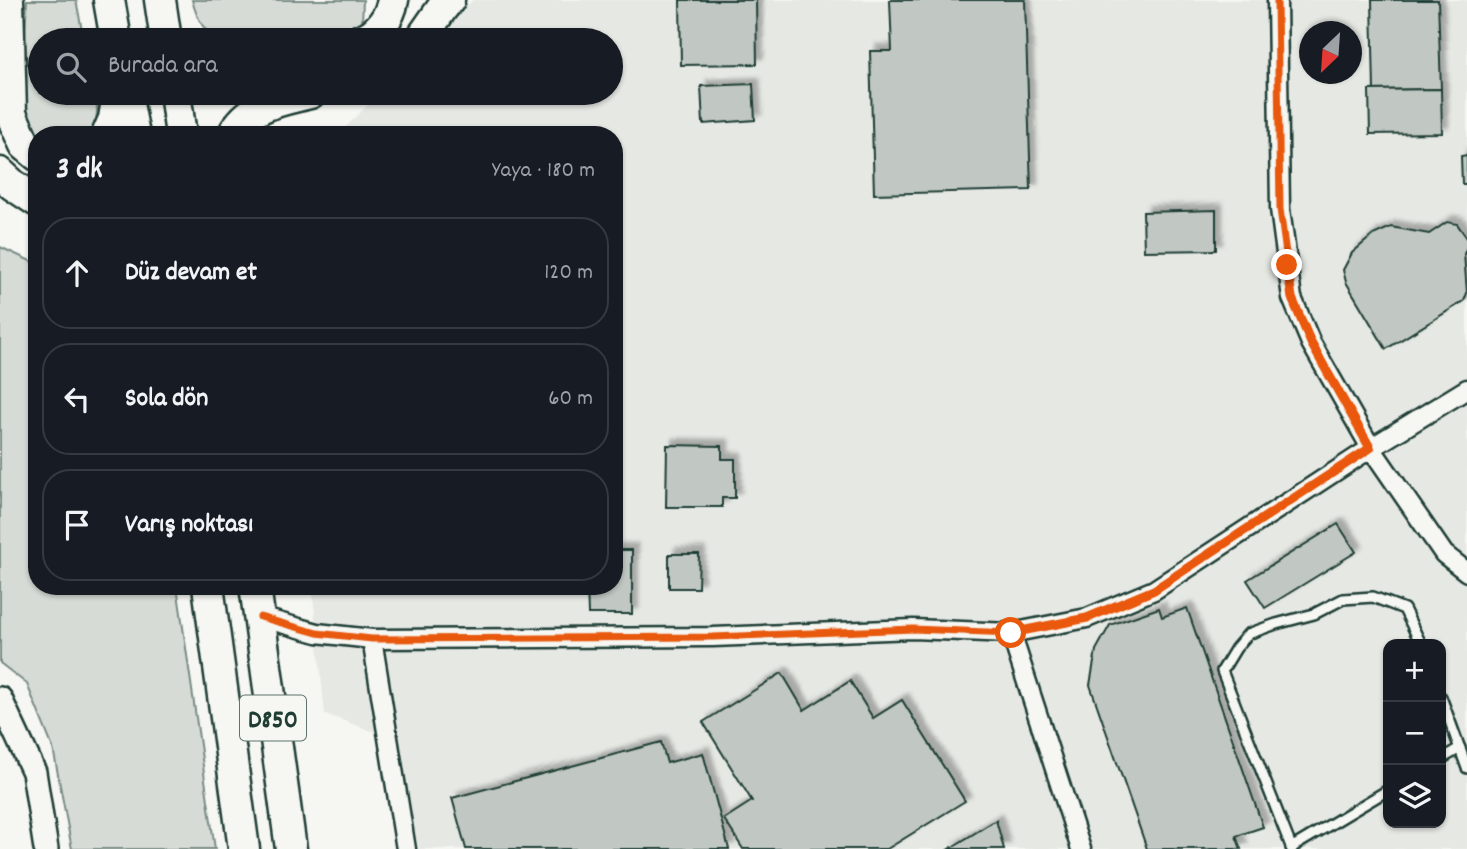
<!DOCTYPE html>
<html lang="tr">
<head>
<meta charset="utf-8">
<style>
  :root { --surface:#171b24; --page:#20242c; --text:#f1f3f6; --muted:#9ea1a6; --line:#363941 }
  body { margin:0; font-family:Dekko,sans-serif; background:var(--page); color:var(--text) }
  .controls { position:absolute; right:21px; bottom:21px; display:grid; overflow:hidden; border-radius:14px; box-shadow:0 2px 5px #0004 }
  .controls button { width:63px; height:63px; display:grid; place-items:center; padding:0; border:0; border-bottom:2px solid var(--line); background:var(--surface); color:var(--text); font:35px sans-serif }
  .compass { position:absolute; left:1299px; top:21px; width:63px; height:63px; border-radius:50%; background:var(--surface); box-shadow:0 2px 5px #0004; rotate:205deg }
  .stop { position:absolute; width:21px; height:21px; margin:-16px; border:5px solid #ea580c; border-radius:50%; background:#fff }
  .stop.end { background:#ea580c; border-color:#fff; box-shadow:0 2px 7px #0008 }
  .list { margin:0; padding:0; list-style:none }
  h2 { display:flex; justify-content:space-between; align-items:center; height:91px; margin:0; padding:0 28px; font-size:30px }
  h2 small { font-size:23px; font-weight:400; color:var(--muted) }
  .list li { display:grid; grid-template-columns:46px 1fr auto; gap:21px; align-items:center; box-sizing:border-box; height:112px; margin:0 14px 14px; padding:0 14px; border:2px solid var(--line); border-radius:28px }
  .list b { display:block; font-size:26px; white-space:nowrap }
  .list em { font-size:23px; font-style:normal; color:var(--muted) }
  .icon { flex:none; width:38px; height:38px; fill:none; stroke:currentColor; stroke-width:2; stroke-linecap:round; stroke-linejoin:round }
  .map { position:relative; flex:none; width:1467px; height:849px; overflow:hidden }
  .search { position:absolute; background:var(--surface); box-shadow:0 2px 5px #0004; left:28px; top:28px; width:595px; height:77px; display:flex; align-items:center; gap:18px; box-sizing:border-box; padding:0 24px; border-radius:38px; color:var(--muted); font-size:26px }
  .panel { position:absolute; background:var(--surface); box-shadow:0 2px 5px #0004; left:28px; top:126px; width:595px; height:469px; border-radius:28px }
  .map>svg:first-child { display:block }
</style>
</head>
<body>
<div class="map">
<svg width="1467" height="849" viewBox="0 0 1467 849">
  <defs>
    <filter id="shadow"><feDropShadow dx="6" dy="-6" stdDeviation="2" flood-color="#0004"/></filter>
  </defs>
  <rect width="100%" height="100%" fill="#f6f6f2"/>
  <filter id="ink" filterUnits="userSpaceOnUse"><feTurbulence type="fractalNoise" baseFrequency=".0143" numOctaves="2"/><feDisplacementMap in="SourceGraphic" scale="14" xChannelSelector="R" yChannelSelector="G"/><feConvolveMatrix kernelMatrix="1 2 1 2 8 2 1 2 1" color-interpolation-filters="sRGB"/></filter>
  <g filter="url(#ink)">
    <path fill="#e6e8e4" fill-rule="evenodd" d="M473,0H1467V849H419L392,738L325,714L312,586H614V135H338L380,93H611V40H433ZM1310,32H1352V74H1310ZM1388,644H1441V823H1388Z"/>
    <g fill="#d6dbd6" stroke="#7a8c85" stroke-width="2">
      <path d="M27,0H76L84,40H40V93H95C98,107 98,124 89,135H37V138L26,114L24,52Z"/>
      <path d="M192,0H363L362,23L345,34L319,40H218C204,33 196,15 192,0Z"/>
      <path d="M0,247L37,264V586H177L215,849H72L53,748L27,684L0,663Z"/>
    </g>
    <g fill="#c1c8c3" stroke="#1f3d34" stroke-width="2" filter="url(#shadow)">
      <path d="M680,0H756L757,64L681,65Z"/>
      <path d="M890,0H1025L1031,190L874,194L870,51H892Z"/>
      <path d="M1372,0H1438L1441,89L1374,90Z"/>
      <path d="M753,84L755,120L703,124L701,86Z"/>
      <path d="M1441,89L1442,133L1370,134L1369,90Z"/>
      <path d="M1467,155V184H1462L1461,156Z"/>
      <path d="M1216,210V250L1144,251L1143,212Z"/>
      <path d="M1447,222L1457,224L1467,238V247L1464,254L1467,293L1464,301L1386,349L1346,282L1343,270L1352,253L1373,235L1391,227L1429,234Z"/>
      <path d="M667,445L722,446V459H735V498H722V507H666Z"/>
      <path d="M1338,524L1356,552L1265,608L1247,580Z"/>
      <path d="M614,550H632V614H588L587,586H614Z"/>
      <path d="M669,554H699L698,588H669Z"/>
      <path d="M1159,608L1162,617L1187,608L1263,827L1236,836L1241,849H1147L1090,685L1096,650L1110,625Z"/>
      <path d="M782,673L804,710L850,681L873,718L902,700L965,801L887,849H743L724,819L752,801L703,722Z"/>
      <path d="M661,742L667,763L703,753L729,849H466L452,798Z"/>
      <path d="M996,820L1004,849H949Z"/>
    </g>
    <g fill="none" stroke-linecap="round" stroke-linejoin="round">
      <g stroke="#1f3d34" stroke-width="14">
        <g id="service">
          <path d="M1441,697L1467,768"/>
          <path d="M1441,759L1460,748"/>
          <path d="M1291,848L1388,790"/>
          <path d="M1292,849L1222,671L1236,648L1248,634L1276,624L1314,614L1343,599L1373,597L1404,609L1421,644"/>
        </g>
      </g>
      <g stroke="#1f3d34" stroke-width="23">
        <g id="minor">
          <path d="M1467,389L1371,448L1444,554L1467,572"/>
          <path d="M260,617L317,633L372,639L713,637L913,629L1011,633L1087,618L1154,590L1371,448L1311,343L1292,298L1280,209L1277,0"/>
          <path d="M1011,633L1081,849"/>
          <path d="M372,639L406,849"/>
        </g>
      </g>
      <g stroke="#1f3d34" stroke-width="28">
        <path id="tertiary" d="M0,699L34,772L46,849"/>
      </g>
      <g stroke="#1f3d34" stroke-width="35">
        <g id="trunk">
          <path d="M8,0L11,114L25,145L37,155"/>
          <path d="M109,0L116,40"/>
          <path d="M160,0L166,40"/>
          <path d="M360,40C378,35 390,17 393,0"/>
          <path d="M420,40L443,7L449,0"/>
          <path d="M126,93L134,135"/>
          <path d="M175,93L181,135"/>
          <path d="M107,135L114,119L118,93"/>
          <path d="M233,135C249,104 279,101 310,93"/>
          <path d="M0,173L13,185L37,201"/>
          <path d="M208,586L244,849"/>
          <path d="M255,586L291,849"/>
        </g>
      </g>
      <use href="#service" stroke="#f6f6f2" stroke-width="9"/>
      <use href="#minor" stroke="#f6f6f2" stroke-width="18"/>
      <use href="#tertiary" stroke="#f6f6f2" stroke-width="23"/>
      <use href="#trunk" stroke="#f6f6f2" stroke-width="30"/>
      <g stroke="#f6f6f2" stroke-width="11">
        <path id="cycleway" d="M260,617L317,633L372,639L713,637L913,629L1011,633L1087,618L1154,590L1371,448L1311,343L1292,298L1280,209L1277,0"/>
      </g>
      <use href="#cycleway" stroke="#e8590c" stroke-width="7"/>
    </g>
  </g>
  <g fill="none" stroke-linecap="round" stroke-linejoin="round" filter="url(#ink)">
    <path stroke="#ea580c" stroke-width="9" d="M1011,633L1087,618L1154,590L1370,448L1311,343L1292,298L1287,265"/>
  </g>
  <g text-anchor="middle" stroke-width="5" stroke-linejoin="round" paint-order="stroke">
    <rect fill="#f6f6f2" stroke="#60746d" stroke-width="2" x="240" y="695.5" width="66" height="45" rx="5"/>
    <g font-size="26" font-weight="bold" fill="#1f3d34">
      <text x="273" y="727">D850</text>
    </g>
  </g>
</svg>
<div class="controls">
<button>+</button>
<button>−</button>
<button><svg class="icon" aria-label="layers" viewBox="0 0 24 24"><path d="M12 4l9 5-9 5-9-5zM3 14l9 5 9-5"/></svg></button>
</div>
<svg class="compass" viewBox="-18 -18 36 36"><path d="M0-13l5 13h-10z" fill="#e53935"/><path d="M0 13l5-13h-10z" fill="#9ea1a6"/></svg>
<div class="stop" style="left:1011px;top:633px"></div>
<div class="stop end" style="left:1287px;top:265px"></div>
<div class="search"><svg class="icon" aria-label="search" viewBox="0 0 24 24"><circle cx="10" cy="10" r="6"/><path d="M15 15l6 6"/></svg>Burada ara</div>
<section class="panel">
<h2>3 dk<small>Yaya · 180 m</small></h2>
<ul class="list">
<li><svg class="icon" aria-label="ahead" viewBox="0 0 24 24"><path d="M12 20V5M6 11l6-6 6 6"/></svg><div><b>Düz devam et</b></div><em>120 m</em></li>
<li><svg class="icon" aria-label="left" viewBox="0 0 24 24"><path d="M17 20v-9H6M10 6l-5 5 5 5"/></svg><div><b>Sola dön</b></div><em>60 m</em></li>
<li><svg class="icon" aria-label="arrive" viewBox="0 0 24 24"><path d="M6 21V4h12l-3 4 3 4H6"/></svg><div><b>Varış noktası</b></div></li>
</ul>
</section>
</div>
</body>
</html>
